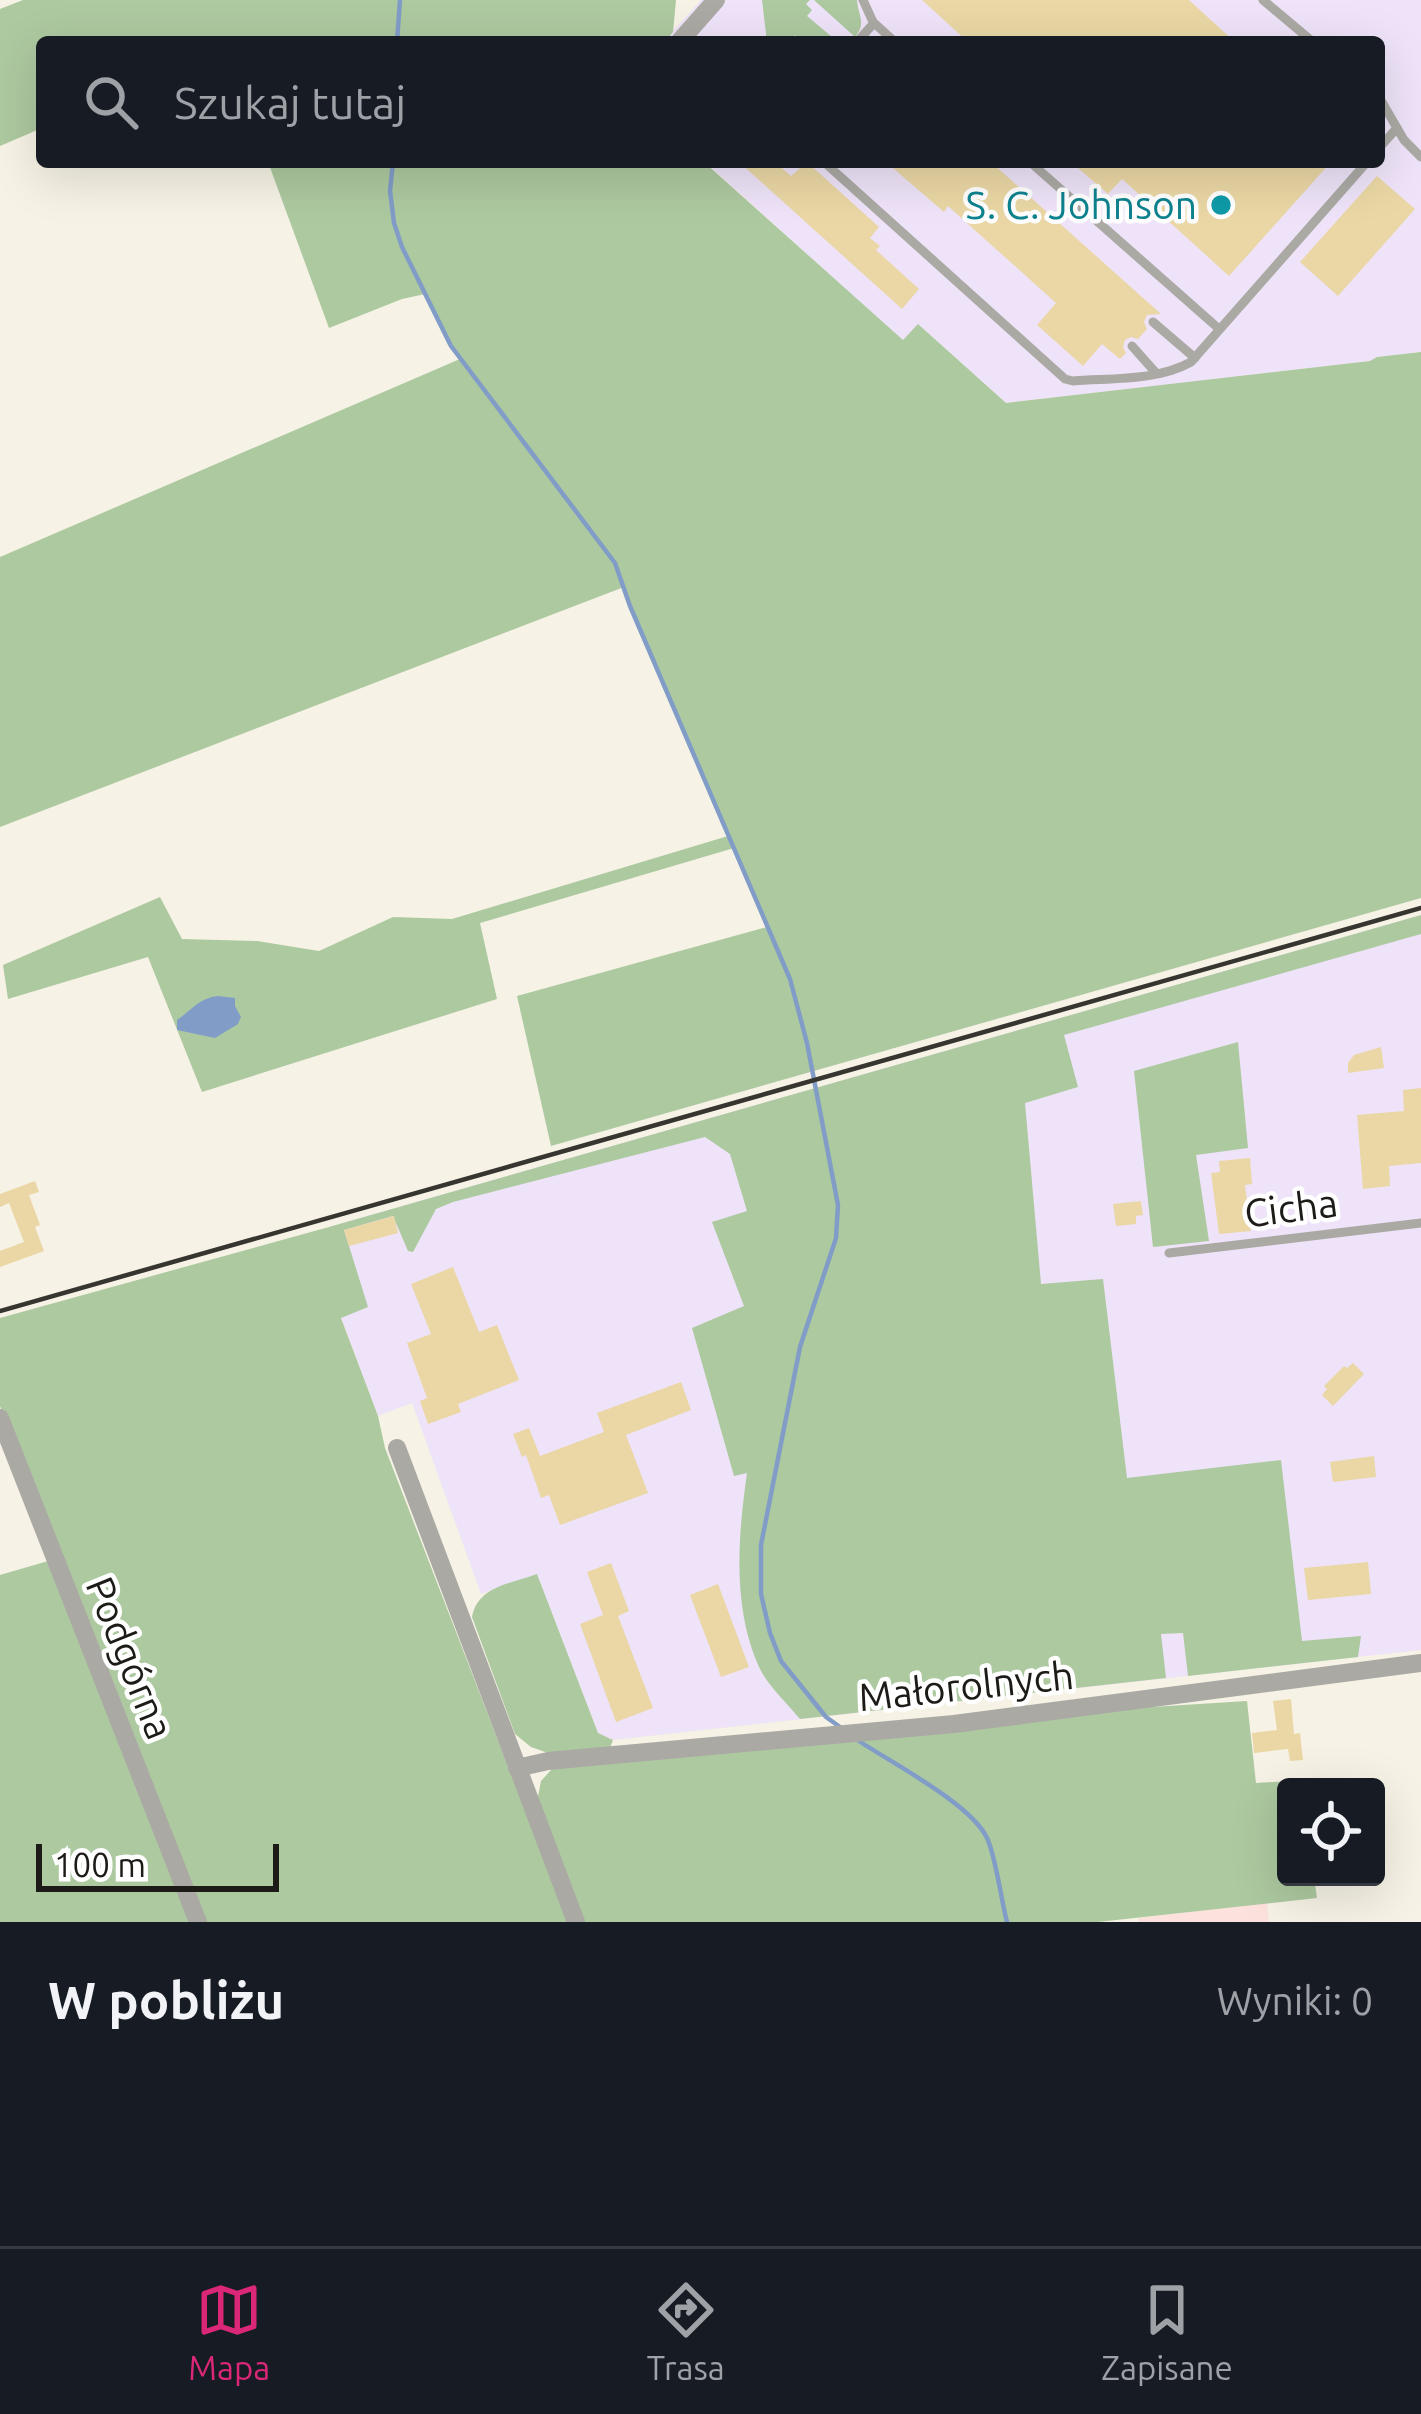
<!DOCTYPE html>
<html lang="pl">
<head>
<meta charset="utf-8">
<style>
  :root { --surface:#171b24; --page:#20242c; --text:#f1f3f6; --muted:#9ea1a6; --line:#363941; --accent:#db2777 }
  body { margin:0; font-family:Ubuntu,sans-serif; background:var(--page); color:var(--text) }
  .controls { position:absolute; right:36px; bottom:36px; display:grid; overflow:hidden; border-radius:12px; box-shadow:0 12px 48px #0002 }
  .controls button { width:108px; height:108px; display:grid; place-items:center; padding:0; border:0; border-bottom:3px solid var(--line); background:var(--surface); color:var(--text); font:60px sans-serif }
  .scale { position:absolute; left:36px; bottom:30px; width:243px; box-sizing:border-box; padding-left:12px; border:6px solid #1d1b17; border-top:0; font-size:33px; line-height:42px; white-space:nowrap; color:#1d1b17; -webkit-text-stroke:9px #fff; paint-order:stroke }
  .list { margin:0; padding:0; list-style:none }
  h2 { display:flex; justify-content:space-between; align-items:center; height:156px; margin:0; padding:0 48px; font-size:51px }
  h2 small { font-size:39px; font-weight:400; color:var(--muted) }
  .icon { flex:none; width:66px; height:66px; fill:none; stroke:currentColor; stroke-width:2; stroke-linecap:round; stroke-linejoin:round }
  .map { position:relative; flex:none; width:1421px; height:1922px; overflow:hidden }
  .search { position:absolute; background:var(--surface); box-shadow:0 12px 48px #0002; left:36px; right:36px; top:36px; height:132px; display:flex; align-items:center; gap:30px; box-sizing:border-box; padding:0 42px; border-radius:12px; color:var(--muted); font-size:45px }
  .sheet { height:324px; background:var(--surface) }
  nav { display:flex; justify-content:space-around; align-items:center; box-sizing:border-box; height:168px; border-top:3px solid var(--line); background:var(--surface); font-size:33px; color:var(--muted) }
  nav a { display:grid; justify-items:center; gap:6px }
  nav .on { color:var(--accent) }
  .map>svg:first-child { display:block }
</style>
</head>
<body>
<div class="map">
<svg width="1421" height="1922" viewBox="0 0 1421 1922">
  <rect width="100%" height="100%" fill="#f6f2e5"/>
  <path fill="#fce1dc" d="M1267,1903L1269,1922H1139L1138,1918Z"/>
  <g fill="#eee3f8">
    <path d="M701,0H1421V352L1377,357L1371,361L1006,403L919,325L903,341L705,162H1379V42H663Z"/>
    <path d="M1421,915V1650L613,1740L598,1733L537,1574L481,1594L412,1403L378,1416L341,1317L329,1227Z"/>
  </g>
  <g fill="#adc9a0">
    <path d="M23,0H676L673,32L665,42H42V128L0,146V9Z"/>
    <path d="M762,0H810L806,4L812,10L807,16L838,42H804L795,35L789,42H767Z"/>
    <path d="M814,0H857C858,16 867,23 855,37Z"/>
    <path d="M268,162H704L903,340L918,324L1006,403L1370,361L1377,357L1421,352V898L551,1146L517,996L767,927L734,848L480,923L497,999L202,1092L148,957L8,999L3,965L160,897L182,939L257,941L319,951L393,917L452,919L728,836L624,587L0,827V557L460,359L425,294L402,299L329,328Z"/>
    <path d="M1421,915V934L1064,1035L1078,1087L1025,1103L1041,1284L1103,1279L1127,1478L1281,1460L1302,1641L1361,1636L1358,1657L1188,1676L1183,1633L1161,1634L1166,1678L800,1719C787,1703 768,1686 759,1667C732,1607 738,1537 747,1473L734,1476L692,1328L744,1306L712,1222L747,1211L730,1154L705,1137L453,1202L436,1209L413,1252L408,1251L393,1216L344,1230L368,1307L341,1318L378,1416L385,1448L568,1922H0V1575L55,1559L0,1406V1318L329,1227Z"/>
    <path d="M1238,1042L1248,1148L1196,1155L1209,1241L1153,1247L1134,1071Z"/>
    <path d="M537,1574L598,1733L613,1740L610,1748L548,1753L531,1747L515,1734L472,1617C478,1586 510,1584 537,1574Z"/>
    <path d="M1247,1701L1256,1783L1304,1780L1305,1787H1286V1877H1314L1317,1898L1098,1922H584L537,1802L541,1781L552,1769L1072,1712Z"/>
  </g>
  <path fill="#819dc7" d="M218,996L235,998V1006L241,1017L238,1024L215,1038L177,1030V1020C192,1010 199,998 218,996Z"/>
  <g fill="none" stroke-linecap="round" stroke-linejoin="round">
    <g stroke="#819dc7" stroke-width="4.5">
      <path d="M397,42L400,0"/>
      <path d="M393,162L390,191L394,223L402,247L451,346L615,563L630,606L790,979L807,1043L838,1205L836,1238L800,1347L761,1545V1594L770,1633L781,1661L826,1717L840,1727"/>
      <path d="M859,1741C892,1763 971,1804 987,1838C996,1857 1001,1900 1007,1922"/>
    </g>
  </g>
  <g fill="#ead7a5">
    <path d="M922,0H1189L1235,42H968Z"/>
    <path d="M739,162H775L791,176L807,162L879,227L870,238L880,246L876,250L919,289L902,309Z"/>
    <path d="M886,162H991L1161,314L1147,315L1144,322L1147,329L1138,339L1131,337L1125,340L1123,347L1126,353L1120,359L1102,344L1083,366L1037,325L1056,303L948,206L944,212Z"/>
    <path d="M1071,162H1331L1229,276L1122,179L1108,194Z"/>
    <path d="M1377,176L1415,209L1338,296L1300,262Z"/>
    <path d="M1381,1047L1384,1068L1348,1073V1063L1354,1055Z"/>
    <path d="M1421,1088V1163L1389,1166L1390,1186L1363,1189L1357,1115L1404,1111L1403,1090Z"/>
    <path d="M1250,1158L1252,1184L1245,1185L1251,1231L1219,1234L1211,1173L1220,1172L1219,1161Z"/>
    <path d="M35,1181L39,1192L29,1195L40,1225L35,1227L44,1251L0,1267V1251L24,1242L9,1203L0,1207V1194Z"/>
    <path d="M1141,1201L1143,1215L1136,1216V1224L1116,1226L1113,1204Z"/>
    <path d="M394,1216L398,1233L349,1246L344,1230Z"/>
    <path d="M453,1267L479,1332L497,1325L519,1380L458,1404L461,1412L428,1424L420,1401L427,1398L407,1343L431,1334L411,1284Z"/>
    <path d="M1353,1363L1364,1374L1333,1406L1322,1395L1327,1389L1324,1386L1344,1366L1347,1368Z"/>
    <path d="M681,1382L691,1410L626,1435L648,1493L560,1525L549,1495L541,1498L526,1455L522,1457L513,1434L529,1428L540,1456L604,1432L597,1413Z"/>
    <path d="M1374,1456L1376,1477L1333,1482L1330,1462Z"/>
    <path d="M1368,1562L1371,1594L1308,1600L1304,1568Z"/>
    <path d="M611,1563L629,1611L618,1616L653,1708L616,1722L580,1624L603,1615L587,1572Z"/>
    <path d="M718,1584L749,1667L721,1677L690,1595Z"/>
    <path d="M1291,1699L1294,1734L1300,1733L1303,1760L1290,1761L1288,1749L1254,1753L1252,1733L1277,1730L1273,1701Z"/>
  </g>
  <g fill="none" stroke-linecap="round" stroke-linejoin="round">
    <g stroke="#aba9a4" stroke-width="9">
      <path d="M863,0L873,22L895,42"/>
      <path d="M1263,0L1313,42"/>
      <path d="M857,42L874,23"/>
      <path d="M1379,97L1404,140L1421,157"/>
      <path d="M1379,148L1397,128"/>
      <path d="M824,162L1065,379L1073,381C1112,378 1157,381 1191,362L1367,162"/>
      <path d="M1030,162L1218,328"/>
      <path d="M1153,322L1195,358"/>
      <path d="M1132,346L1156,373"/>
      <path d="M1169,1253L1421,1223"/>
    </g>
    <g stroke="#aba9a4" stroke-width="18">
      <path d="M679,42L716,0"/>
      <path d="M0,1418L198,1922"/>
      <path d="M397,1448L576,1922"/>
      <path d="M517,1768L548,1761L954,1724L1421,1663"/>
    </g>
    <path stroke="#373530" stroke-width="4.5" d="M0,1311L1421,908"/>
  </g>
  <circle fill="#0f9aa8" stroke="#fff" stroke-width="4.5" cx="1221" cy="205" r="12"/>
  <g text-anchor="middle" stroke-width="9" stroke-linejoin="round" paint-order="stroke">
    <g font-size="39" fill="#0d838f" stroke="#fff" text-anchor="end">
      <text x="1197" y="219">S. C. Johnson</text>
    </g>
    <g font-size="39" fill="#1d1b17" stroke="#fff">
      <text transform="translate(1291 1208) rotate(-7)" y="14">Cicha</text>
      <text transform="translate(130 1658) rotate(68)" y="14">Podgórna</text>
      <text transform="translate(966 1686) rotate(-6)" y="14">Małorolnych</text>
    </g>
  </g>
</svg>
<div class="controls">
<button><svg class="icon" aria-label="locate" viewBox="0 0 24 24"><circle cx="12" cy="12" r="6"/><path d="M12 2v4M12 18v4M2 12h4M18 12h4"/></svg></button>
</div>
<div class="scale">100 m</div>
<div class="search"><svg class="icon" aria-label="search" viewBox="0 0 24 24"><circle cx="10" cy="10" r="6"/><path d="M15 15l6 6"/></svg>Szukaj tutaj</div>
</div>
<section class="sheet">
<h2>W pobliżu<small>Wyniki: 0</small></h2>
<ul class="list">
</ul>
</section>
<nav>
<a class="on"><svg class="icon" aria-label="map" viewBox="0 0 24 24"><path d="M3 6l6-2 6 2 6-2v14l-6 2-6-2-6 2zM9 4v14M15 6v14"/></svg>Mapa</a>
<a><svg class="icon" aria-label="directions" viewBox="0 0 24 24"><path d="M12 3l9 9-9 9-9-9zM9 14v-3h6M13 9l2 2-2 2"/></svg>Trasa</a>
<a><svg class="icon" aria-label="saved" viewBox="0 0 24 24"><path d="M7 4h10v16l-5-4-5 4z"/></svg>Zapisane</a>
</nav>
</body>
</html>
